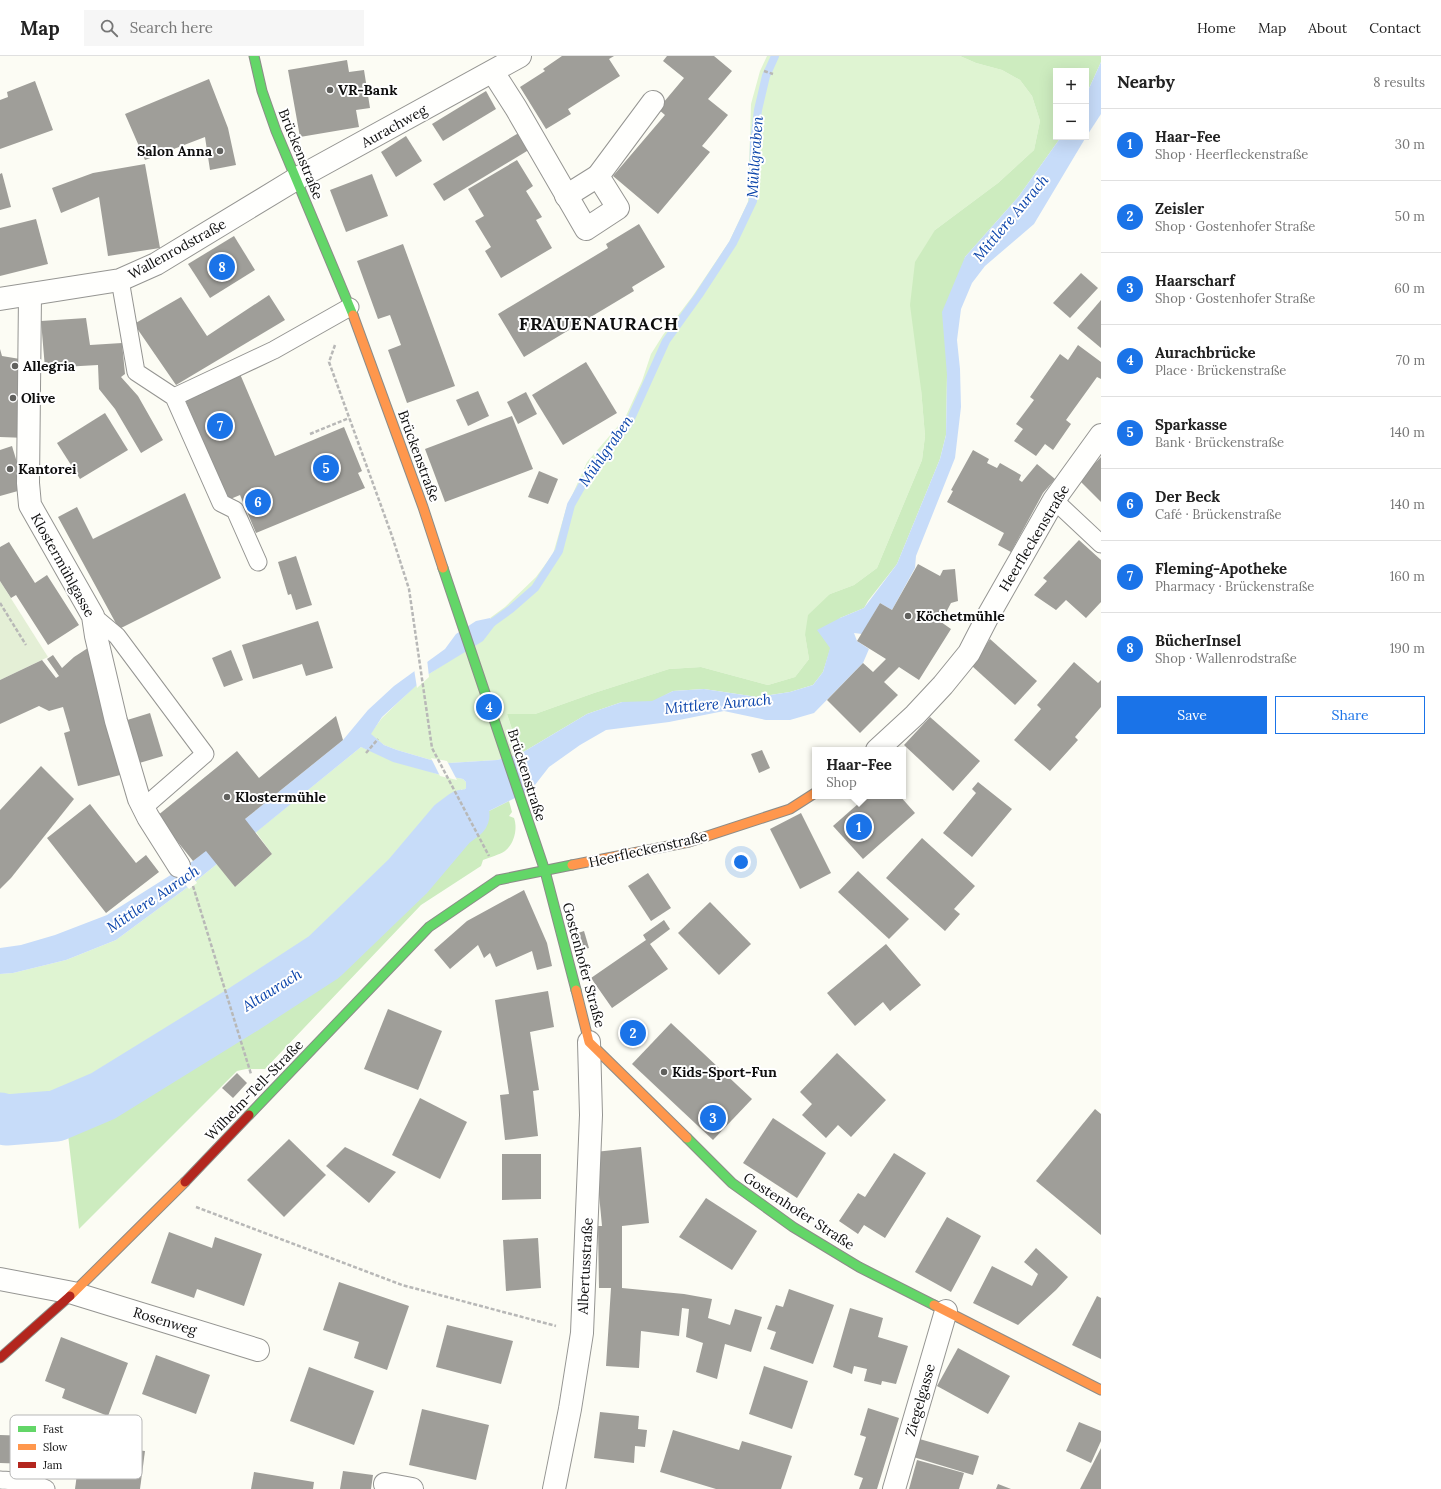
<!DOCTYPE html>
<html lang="en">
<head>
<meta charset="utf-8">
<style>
  :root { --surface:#fff; --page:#f6f6f6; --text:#222; --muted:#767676; --line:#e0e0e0; --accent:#1a73e8 }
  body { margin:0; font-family:Lora,serif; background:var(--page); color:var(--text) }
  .controls { position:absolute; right:12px; top:12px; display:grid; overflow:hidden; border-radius:0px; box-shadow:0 4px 16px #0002 }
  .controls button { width:36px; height:36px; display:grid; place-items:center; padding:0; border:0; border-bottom:1px solid var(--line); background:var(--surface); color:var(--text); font:20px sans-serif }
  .you { position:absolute; left:741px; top:806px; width:14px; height:14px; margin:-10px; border:3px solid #fff; border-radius:50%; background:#1a73e8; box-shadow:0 0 0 6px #1a73e833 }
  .badge { display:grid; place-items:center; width:26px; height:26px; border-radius:50%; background:var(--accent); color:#fff; font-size:13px; font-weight:700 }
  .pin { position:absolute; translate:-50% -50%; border:2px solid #fff; box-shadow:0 1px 4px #0006 }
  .popup { position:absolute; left:812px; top:691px; width:94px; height:52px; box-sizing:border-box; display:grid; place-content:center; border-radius:0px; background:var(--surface); filter:drop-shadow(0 1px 3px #0005); font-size:13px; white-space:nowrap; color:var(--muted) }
  .popup b { font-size:15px; color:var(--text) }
  .popup::after { content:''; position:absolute; left:50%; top:100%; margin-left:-8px; border:8px solid transparent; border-top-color:var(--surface) }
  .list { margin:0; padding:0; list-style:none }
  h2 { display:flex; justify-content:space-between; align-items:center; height:52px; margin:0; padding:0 16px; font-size:17px }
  h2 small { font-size:13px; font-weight:400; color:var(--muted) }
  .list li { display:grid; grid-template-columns:26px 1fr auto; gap:12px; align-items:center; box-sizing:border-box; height:72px; padding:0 16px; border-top:1px solid var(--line) }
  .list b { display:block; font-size:15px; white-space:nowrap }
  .list p { margin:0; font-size:13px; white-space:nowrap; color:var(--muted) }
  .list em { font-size:13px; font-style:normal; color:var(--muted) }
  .actions { display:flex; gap:8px; padding:12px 16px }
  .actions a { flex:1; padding:9px 0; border:1px solid var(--accent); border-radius:0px; text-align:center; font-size:14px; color:var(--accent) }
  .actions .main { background:var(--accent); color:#fff }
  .icon { flex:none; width:22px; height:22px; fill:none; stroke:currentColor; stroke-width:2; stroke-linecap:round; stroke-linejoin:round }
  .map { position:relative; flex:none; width:1101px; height:1433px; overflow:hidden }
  header { display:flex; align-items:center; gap:24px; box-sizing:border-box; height:56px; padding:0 20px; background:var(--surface); border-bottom:1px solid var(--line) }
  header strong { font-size:19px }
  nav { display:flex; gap:22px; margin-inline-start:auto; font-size:14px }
  .search { width:280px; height:36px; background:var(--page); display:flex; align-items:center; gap:10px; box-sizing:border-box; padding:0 14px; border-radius:0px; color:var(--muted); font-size:15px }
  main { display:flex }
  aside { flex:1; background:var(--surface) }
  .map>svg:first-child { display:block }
</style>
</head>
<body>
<header>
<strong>Map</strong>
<div class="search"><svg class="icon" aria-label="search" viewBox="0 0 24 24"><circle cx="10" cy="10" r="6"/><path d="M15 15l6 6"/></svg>Search here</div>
<nav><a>Home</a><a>Map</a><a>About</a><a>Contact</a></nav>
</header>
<main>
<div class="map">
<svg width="1101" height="1433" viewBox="0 0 1101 1433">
  <rect width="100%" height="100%" fill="#fcfcf4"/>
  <g fill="#dff4d2">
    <path d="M767,0H960L976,7L1002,14L1020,24L1032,40L1040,65L1034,94L998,127L935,174L921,333L925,380L922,404L877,512L854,529L830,538L805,579L809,603L795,621L768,629L701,611L669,613L594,637L535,658H507L520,698L497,704L449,707L431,704L397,694L384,689L370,678L382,662L415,630L429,618L461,597L494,565L490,562L505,551L536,521L553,498L566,453L587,406L625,362L642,325L651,298L663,279L692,241L729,186L748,146L751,48L760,15Z"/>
    <path d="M361,691L437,718L463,723L466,726V732L441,756L409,804L318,892L223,957L119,1013L61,1042L34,1045L0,1040V918L13,917L66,904L116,884L196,825L217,808L235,831L272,798L256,776Z"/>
  </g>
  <g fill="#cdecbf">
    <path d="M960,0H1101V6L1086,39V15H1056V81H1061L1019,140L965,201L947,319L946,379L940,403L897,508L868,545L864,552L840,562L823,616L813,629L790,636L757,641L704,633L673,635L652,646H622L587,658L520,698L507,658H535L594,637L669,613L701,611L768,629L795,621L809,603L805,579L808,559L830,538L854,529L877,512L922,404L925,380L921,333L910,249L915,206L935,174L998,127L1034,94L1040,65L1032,40L1020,24L1002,14L976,7Z"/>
    <path d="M509,745L512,756L509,760L514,762C518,773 514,788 505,795C499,799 490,801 483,804L481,810L421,849L265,1013H246L237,1015L79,1173L67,1070L0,1079V1040L34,1045L61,1042L119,1013L223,957L318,892L409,804L424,820L467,774L487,756Z"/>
  </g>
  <path fill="#e4efd6" d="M0,525L48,601L0,624Z"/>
  <g fill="#c7dcf9">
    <path d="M1101,6V58L1086,81V39Z"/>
    <path d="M1061,81H1086L1034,168L985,210L972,227L961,253L957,284L960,313L961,351L955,402L916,500L915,512L892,554L880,547L862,578L854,577L857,585L869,593L863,607L814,657L790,664H766L724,655L669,666L606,674L580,689L549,711L531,734L487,756L467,774L424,820L409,804L441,756L466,732V726L463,723L437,718L393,706L361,691L196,825L116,884L66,904L13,917L0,918V892L21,889L55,879L107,859L193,805L343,684L368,654L394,630L445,593L456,578L476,565L490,562L496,568L483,585L429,618L382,661L371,678L384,689L397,694L431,704L449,707L497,704L520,698L587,658L622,646L652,645L673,635L704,633L757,641L790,636L813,629L823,616L830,592L817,574L840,562L864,552L897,508L940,403L946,379L947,319L942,256L965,201L1019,140Z"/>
  </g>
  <g fill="#fcfcf4">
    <path d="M427,603L429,621L417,632L414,613Z"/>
    <path d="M431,702L447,705L457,724L440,720Z"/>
    <path d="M462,733L480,765L469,775L452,743Z"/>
    <path d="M184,808L197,827L189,833L174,815Z"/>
  </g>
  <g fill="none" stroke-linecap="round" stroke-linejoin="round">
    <path stroke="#c7dcf9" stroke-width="8" d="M486,571L511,553L535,532L559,495L571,449L592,412L628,369L666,285L699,239L733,187L753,145L754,85L758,54L766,20L775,0"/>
    <path stroke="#c7dcf9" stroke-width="51" d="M0,1062L6,1064L56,1060L103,1040L244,953L324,901L408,820L452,768L464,759"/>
  </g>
  <g fill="#9f9e99">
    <path d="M562,0H614L609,3L620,20L568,53L571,58L546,73L520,31L545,15L543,13Z"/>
    <path d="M667,0H714L732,15L708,43L728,59L702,90L710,96L658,158L613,120L665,59L658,53L684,22L663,5Z"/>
    <path d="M347,4L349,16L364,14L370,52L356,54L359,71L300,81L288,14Z"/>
    <path d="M209,23L228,72L236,109L210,114L205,81L145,104L125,58Z"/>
    <path d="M35,25L53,74L0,93V44L8,41L7,36Z"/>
    <path d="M486,35L496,53L443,85L432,68Z"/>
    <path d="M522,75L532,92L444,145L433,128Z"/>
    <path d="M406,80L422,105L396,121L381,96Z"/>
    <path d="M517,104L533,130L526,135L542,161L536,164L552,192L501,222L485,195L491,191L475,165L484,160L468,133Z"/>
    <path d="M145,108L160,192L108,200L99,141L61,157L52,132L93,117Z"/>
    <path d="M2,117L11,151L0,154V118Z"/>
    <path d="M372,118L388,160L346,176L330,134Z"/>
    <path d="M36,163L48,208L0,220V172Z"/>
    <path d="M639,168L665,211L632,231L634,235L524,301L498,258L608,192L606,188Z"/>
    <path d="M234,180L255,214L210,242L188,208Z"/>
    <path d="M403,188L455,330L407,347L388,294L401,289L390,259L378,263L357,205Z"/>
    <path d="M1081,217L1098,232L1070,262L1053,247Z"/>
    <path d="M269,239L285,264L176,329L134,268L181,241L207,280Z"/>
    <path d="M1101,244V292L1077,272Z"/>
    <path d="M86,262L90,289L122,287L125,318L121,321L138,340L163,384L141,397L115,353L99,333L98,309L45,312L41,265Z"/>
    <path d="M1078,289L1101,306V323L1097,321L1066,364L1071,368L1053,394L1045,388L1036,400L1014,385L1023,373L1016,368L1034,344L1030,341L1060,298L1068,304Z"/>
    <path d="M0,293L2,300L26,304L27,382L0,381Z"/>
    <path d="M586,306L617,357L563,389L532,339Z"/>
    <path d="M240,318L275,400L344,371L362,415L358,417L365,432L256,477L240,439L228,444L184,341Z"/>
    <path d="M478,335L489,360L468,370L456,344Z"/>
    <path d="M526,336L537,358L518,368L507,346Z"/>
    <path d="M105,357L128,394L80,423L57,387Z"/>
    <path d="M512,360L533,413L445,446L425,393Z"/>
    <path d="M12,390L25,433L0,440V394Z"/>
    <path d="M973,394L989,403L987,407L997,412L1000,407L1021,419L1019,424L1022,426L1037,408L1055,423L1043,437L1011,496L998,489L1004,477L947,446L953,435L951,434Z"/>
    <path d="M1101,401V446L1079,424Z"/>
    <path d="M539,415L558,423L548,448L528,441Z"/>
    <path d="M185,437L221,522L119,573L58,461L77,451L93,483Z"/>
    <path d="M1079,484L1101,504V546L1086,562L1066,544L1056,554L1034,539L1047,525L1043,522Z"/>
    <path d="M9,486L35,527L47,519L79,569L48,589L16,539L11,542L0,525V491Z"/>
    <path d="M296,500L312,549L296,554L291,538L288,539L278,506Z"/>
    <path d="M918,508L940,520L943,514L955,513L958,545L951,547L941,566L951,573L919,624L899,611L884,626L898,639L860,677L827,644L863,607L873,616L886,603L857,585L880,547L892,554Z"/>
    <path d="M318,565L333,612L306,620L302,608L253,623L242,589Z"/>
    <path d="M990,583L1037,625L1015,649L972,610Z"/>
    <path d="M91,590L124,718L78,730L64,677L70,675L63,651L49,655L39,650L0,668V624L42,604L56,622L59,620L47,603L53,599L62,612L74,601Z"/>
    <path d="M231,594L243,624L224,631L212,602Z"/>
    <path d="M1074,606L1098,627L1101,624V651L1075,681L1078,684L1050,715L1014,684L1041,653L1037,649Z"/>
    <path d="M150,657L163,700L136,708L124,665Z"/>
    <path d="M336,660L343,684L245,763L272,798L235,831L206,795L193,805L157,760L237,695L259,722Z"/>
    <path d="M930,661L980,705L953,735L904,689Z"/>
    <path d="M762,694L770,712L759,717L751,698Z"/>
    <path d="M41,710L74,743L11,822L0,833V754Z"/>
    <path d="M978,726L1012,753L972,801L943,777L976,737L972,733Z"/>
    <path d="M867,740H900L915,757L863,803L833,770Z"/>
    <path d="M90,748L136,807L146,799L159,816L106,857L47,782Z"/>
    <path d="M801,757L831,817L800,833L770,773Z"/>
    <path d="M922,782L975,830L954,853L960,858L945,875L886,822Z"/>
    <path d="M858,815L909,863L889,883L838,836Z"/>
    <path d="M648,817L671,852L651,865L628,830Z"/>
    <path d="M524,834L547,887L552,910L537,914L532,895L496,911L490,897L484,902L478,889L450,913L434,894L467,865Z"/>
    <path d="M710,846L751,888L719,919L678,877Z"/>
    <path d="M664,864L670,873L650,888L668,913L612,952L591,922L646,884L643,879Z"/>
    <path d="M584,875L589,892L582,894L578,877Z"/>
    <path d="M886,888L921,929L890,955L883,946L855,970L827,937Z"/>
    <path d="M548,935L554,971L530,976L539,1034L533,1035L538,1080L505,1084L500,1039L509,1038L495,944Z"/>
    <path d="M388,953L442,975L418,1034L364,1013Z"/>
    <path d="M671,967L752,1043L713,1084L632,1008Z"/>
    <path d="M837,997L886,1044L851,1081L838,1069L826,1082L802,1059L812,1048L800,1036Z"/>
    <path d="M237,1017L247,1027L233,1042L222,1032Z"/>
    <path d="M420,1042L467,1066L440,1123L392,1099Z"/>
    <path d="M1095,1053L1101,1058V1179L1036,1125Z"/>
    <path d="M773,1062L826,1097L797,1142L743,1107Z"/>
    <path d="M289,1083L326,1119L284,1161L247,1124Z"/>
    <path d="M345,1091L396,1116L369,1147L326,1110Z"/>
    <path d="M641,1091L649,1167L622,1170V1232L684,1238L712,1243L708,1262L730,1269L735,1253L762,1261L751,1296L725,1288L717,1323L696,1316L703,1287L686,1281L689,1253L682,1252L679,1280L641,1275L639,1312L606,1310L611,1232H599L598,1170H602L595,1096Z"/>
    <path d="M894,1097L926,1117L885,1182L864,1169L858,1178L839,1165L858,1137L865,1141Z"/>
    <path d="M502,1098H541V1143L502,1144Z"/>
    <path d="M706,1142L757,1175L732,1214L679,1181Z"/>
    <path d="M947,1161L981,1180L951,1236L915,1216Z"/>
    <path d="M169,1176L212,1192L215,1181L262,1198L244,1250L197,1233L194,1242L151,1227Z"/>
    <path d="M538,1182L541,1232L506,1235L503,1184Z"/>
    <path d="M1036,1192L1068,1221L1056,1234L1018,1269L973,1247L992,1210L1032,1230L1038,1218L1024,1206Z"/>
    <path d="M339,1226L409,1250L387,1314L354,1302L359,1286L323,1274Z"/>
    <path d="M789,1233L834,1249L813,1308L770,1293L776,1276L767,1273L776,1249L783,1251Z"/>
    <path d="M1097,1240L1101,1242V1303L1072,1289Z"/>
    <path d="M850,1252L883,1262L878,1281L908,1290L896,1328L882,1325L881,1329L864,1325L867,1313L854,1310L852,1318L833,1311Z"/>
    <path d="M447,1269L513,1285L501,1328L436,1311Z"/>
    <path d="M61,1281L128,1307L108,1360L62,1342L65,1333L45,1325Z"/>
    <path d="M958,1292L1010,1320L988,1358L937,1330Z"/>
    <path d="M156,1299L210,1319L196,1358L142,1338Z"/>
    <path d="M764,1310L808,1325L792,1373L749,1358Z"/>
    <path d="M309,1311L374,1335L354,1389L290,1365Z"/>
    <path d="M868,1352L899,1362L877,1433H859L863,1422L854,1419L866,1381L860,1379Z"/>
    <path d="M422,1353L489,1369L476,1424L409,1409Z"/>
    <path d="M600,1356L639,1360L638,1373L647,1374L645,1391L635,1390L634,1407L594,1402Z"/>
    <path d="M1079,1366L1101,1375V1385L1091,1407L1066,1395Z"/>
    <path d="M673,1374L739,1394L742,1385L792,1400L781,1433H716L660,1416Z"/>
    <path d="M0,1379L62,1381L61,1409L0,1407Z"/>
    <path d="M916,1382L979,1400L973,1419L910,1400Z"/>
    <path d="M81,1388L145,1395L140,1433H75Z"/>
    <path d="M1101,1392V1433H1080Z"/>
    <path d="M917,1404L964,1417L959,1433H909Z"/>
    <path d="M343,1415L373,1419L371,1433H340Z"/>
    <path d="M254,1416L314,1426L313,1433H251Z"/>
    <path d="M998,1428L1011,1433H996Z"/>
  </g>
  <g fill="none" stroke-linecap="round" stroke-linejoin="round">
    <g stroke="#959592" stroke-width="19">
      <g id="lane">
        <path d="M120,224L136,316L174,341L221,447L235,454L258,506"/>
        <path d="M174,341L274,294L350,251"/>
        <path d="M1054,444L1101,488"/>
        <path d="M93,560L117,580L205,698L143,752"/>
        <path d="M0,1424C15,1425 32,1425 46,1433"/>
      </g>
    </g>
    <g stroke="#959592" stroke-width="24">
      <g id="street">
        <path d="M493,16L516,52L586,173L618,152L598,120L653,46"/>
        <path d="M566,140L598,120"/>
        <path d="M30,239L28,427L30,449L93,560L96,580L116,665L139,743L148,761L179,810"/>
        <path d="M0,243L120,224L156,208L296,123L520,0"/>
        <path d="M877,694L915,659L943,629L969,597L988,560L1054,444L1101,379"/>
        <path d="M0,1223L73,1237L258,1294"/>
        <path d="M385,1428L412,1433"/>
        <path d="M554,1433L570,1353L582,1277L591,1059L589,986"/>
        <path d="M894,1433L946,1255"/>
      </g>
    </g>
    <g stroke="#8c8c88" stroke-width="11">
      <g id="fast">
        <path d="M254,0L262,35L276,75L353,259"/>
        <path d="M443,512L545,815L576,934"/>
        <path d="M249,1059L429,871L498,824L572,809"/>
        <path d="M687,1082L732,1127L793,1171L859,1211L934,1249"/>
      </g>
    </g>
    <g stroke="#8c8c88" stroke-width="11">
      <g id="slow">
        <path d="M353,259L423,451L443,512"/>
        <path d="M572,809L689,786L790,753L815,737"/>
        <path d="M576,934L589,986L687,1082"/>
        <path d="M70,1240L185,1126"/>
        <path d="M934,1249L1101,1334"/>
      </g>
    </g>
    <g stroke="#8c8c88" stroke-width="11">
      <g id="jam">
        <path d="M185,1126L249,1059"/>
        <path d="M0,1302L70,1240"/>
      </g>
    </g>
    <g stroke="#b8b8b7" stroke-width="2.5" stroke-dasharray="4 2" stroke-linecap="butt">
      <path d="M764,15L773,18"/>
      <path d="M335,289L329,306L392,480L409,533L432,692L489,800"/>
      <path d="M310,378L349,362"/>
      <path d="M0,547L26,589"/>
      <path d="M366,697L378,683"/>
      <path d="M193,830L251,1018"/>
      <path d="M196,1151L402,1229L556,1270"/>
    </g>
    <use href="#lane" stroke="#fffffd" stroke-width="17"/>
    <use href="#street" stroke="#fffffd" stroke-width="22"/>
    <use href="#fast" stroke="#63d668" stroke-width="9"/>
    <use href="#slow" stroke="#ff974d" stroke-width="9"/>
    <use href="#jam" stroke="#b3261e" stroke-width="9"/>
  </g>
  <g fill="#61615e" stroke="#fff" stroke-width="1.5">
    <circle cx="330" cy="34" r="4"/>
    <circle cx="220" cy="95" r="4"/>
    <circle cx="15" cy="310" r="4"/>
    <circle cx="13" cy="342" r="4"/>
    <circle cx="10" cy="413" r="4"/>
    <circle cx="908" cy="560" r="4"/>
    <circle cx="227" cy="741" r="4"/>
    <circle cx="664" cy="1016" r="4"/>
  </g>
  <g text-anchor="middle" stroke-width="4" stroke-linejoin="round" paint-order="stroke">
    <g font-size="14" font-weight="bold" fill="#0e0e0e" stroke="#fff" text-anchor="start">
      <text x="338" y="39">VR-Bank</text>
      <text x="212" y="100" text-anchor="end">Salon Anna</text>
      <text x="23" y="315">Allegria</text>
      <text x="21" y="347">Olive</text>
      <text x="18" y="418">Kantorei</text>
      <text x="916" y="565">Köchetmühle</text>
      <text x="235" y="746">Klostermühle</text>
      <text x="672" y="1021">Kids-Sport-Fun</text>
    </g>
    <g font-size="14" fill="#0e0e0e" stroke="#fff">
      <text transform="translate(394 70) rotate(-29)" y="5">Aurachweg</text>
      <text transform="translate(301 98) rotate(68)" y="5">Brückenstraße</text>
      <text transform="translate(177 193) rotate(-29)" y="5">Wallenrodstraße</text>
      <text transform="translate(419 400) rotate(70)" y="5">Brückenstraße</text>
      <text transform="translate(1034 482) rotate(-59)" y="5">Heerfleckenstraße</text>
      <text transform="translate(63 509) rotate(61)" y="5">Klostermühlgasse</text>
      <text transform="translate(527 719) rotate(72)" y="5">Brückenstraße</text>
      <text transform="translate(648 793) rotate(-13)" y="5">Heerfleckenstraße</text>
      <text transform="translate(584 909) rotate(75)" y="5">Gostenhofer Straße</text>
      <text transform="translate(254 1034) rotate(-46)" y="5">Wilhelm-Tell-Straße</text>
      <text transform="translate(799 1155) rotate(33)" y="5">Gostenhofer Straße</text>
      <text transform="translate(585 1210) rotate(-87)" y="5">Albertusstraße</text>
      <text transform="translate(165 1265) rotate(17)" y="5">Rosenweg</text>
      <text transform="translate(920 1344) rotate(-74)" y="5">Ziegelgasse</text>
    </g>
    <g font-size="15" font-style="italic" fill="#0c45ab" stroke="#fff">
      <text transform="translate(755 101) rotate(-86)" y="5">Mühlgraben</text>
      <text transform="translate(1011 162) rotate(-50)" y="5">Mittlere Aurach</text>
      <text transform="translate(606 395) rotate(-55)" y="5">Mühlgraben</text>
      <text transform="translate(718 648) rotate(-5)" y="5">Mittlere Aurach</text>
      <text transform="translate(153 843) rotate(-34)" y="5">Mittlere Aurach</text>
      <text transform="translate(272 934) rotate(-32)" y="5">Altaurach</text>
    </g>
    <g font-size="18" font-weight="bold" letter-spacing="1" fill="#0e0e0e" stroke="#fff">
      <text x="599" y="274">FRAUENAURACH</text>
    </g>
  </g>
  <rect x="10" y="1359" width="132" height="64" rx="6" fill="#fff" stroke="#b7b7b7" stroke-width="1"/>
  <rect x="18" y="1370" width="18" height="6" fill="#63d668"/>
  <rect x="18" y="1388" width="18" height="6" fill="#ff974d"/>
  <rect x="18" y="1406" width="18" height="6" fill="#b3261e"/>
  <g font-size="11" fill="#0e0e0e">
    <text x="43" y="1377">Fast</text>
    <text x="43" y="1395">Slow</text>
    <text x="43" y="1413">Jam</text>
  </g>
</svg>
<div class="controls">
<button>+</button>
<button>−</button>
</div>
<div class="you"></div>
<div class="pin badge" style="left:859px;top:771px">1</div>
<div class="popup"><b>Haar-Fee</b>Shop</div>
<div class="pin badge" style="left:633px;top:977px">2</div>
<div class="pin badge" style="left:713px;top:1062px">3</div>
<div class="pin badge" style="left:489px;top:651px">4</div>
<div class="pin badge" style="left:326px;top:412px">5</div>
<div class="pin badge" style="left:258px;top:446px">6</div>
<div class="pin badge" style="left:220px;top:370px">7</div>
<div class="pin badge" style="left:222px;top:211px">8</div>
</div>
<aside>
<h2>Nearby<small>8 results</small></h2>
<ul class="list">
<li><span class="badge">1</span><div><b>Haar-Fee</b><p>Shop · Heerfleckenstraße</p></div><em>30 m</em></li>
<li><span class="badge">2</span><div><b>Zeisler</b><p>Shop · Gostenhofer Straße</p></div><em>50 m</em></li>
<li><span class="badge">3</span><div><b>Haarscharf</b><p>Shop · Gostenhofer Straße</p></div><em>60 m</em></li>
<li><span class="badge">4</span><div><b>Aurachbrücke</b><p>Place · Brückenstraße</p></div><em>70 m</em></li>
<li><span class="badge">5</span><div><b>Sparkasse</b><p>Bank · Brückenstraße</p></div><em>140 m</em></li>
<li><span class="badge">6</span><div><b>Der Beck</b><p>Café · Brückenstraße</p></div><em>140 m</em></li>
<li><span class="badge">7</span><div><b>Fleming-Apotheke</b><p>Pharmacy · Brückenstraße</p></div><em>160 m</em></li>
<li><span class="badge">8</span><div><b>BücherInsel</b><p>Shop · Wallenrodstraße</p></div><em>190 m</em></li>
</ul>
<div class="actions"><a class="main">Save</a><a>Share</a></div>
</aside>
</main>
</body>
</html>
